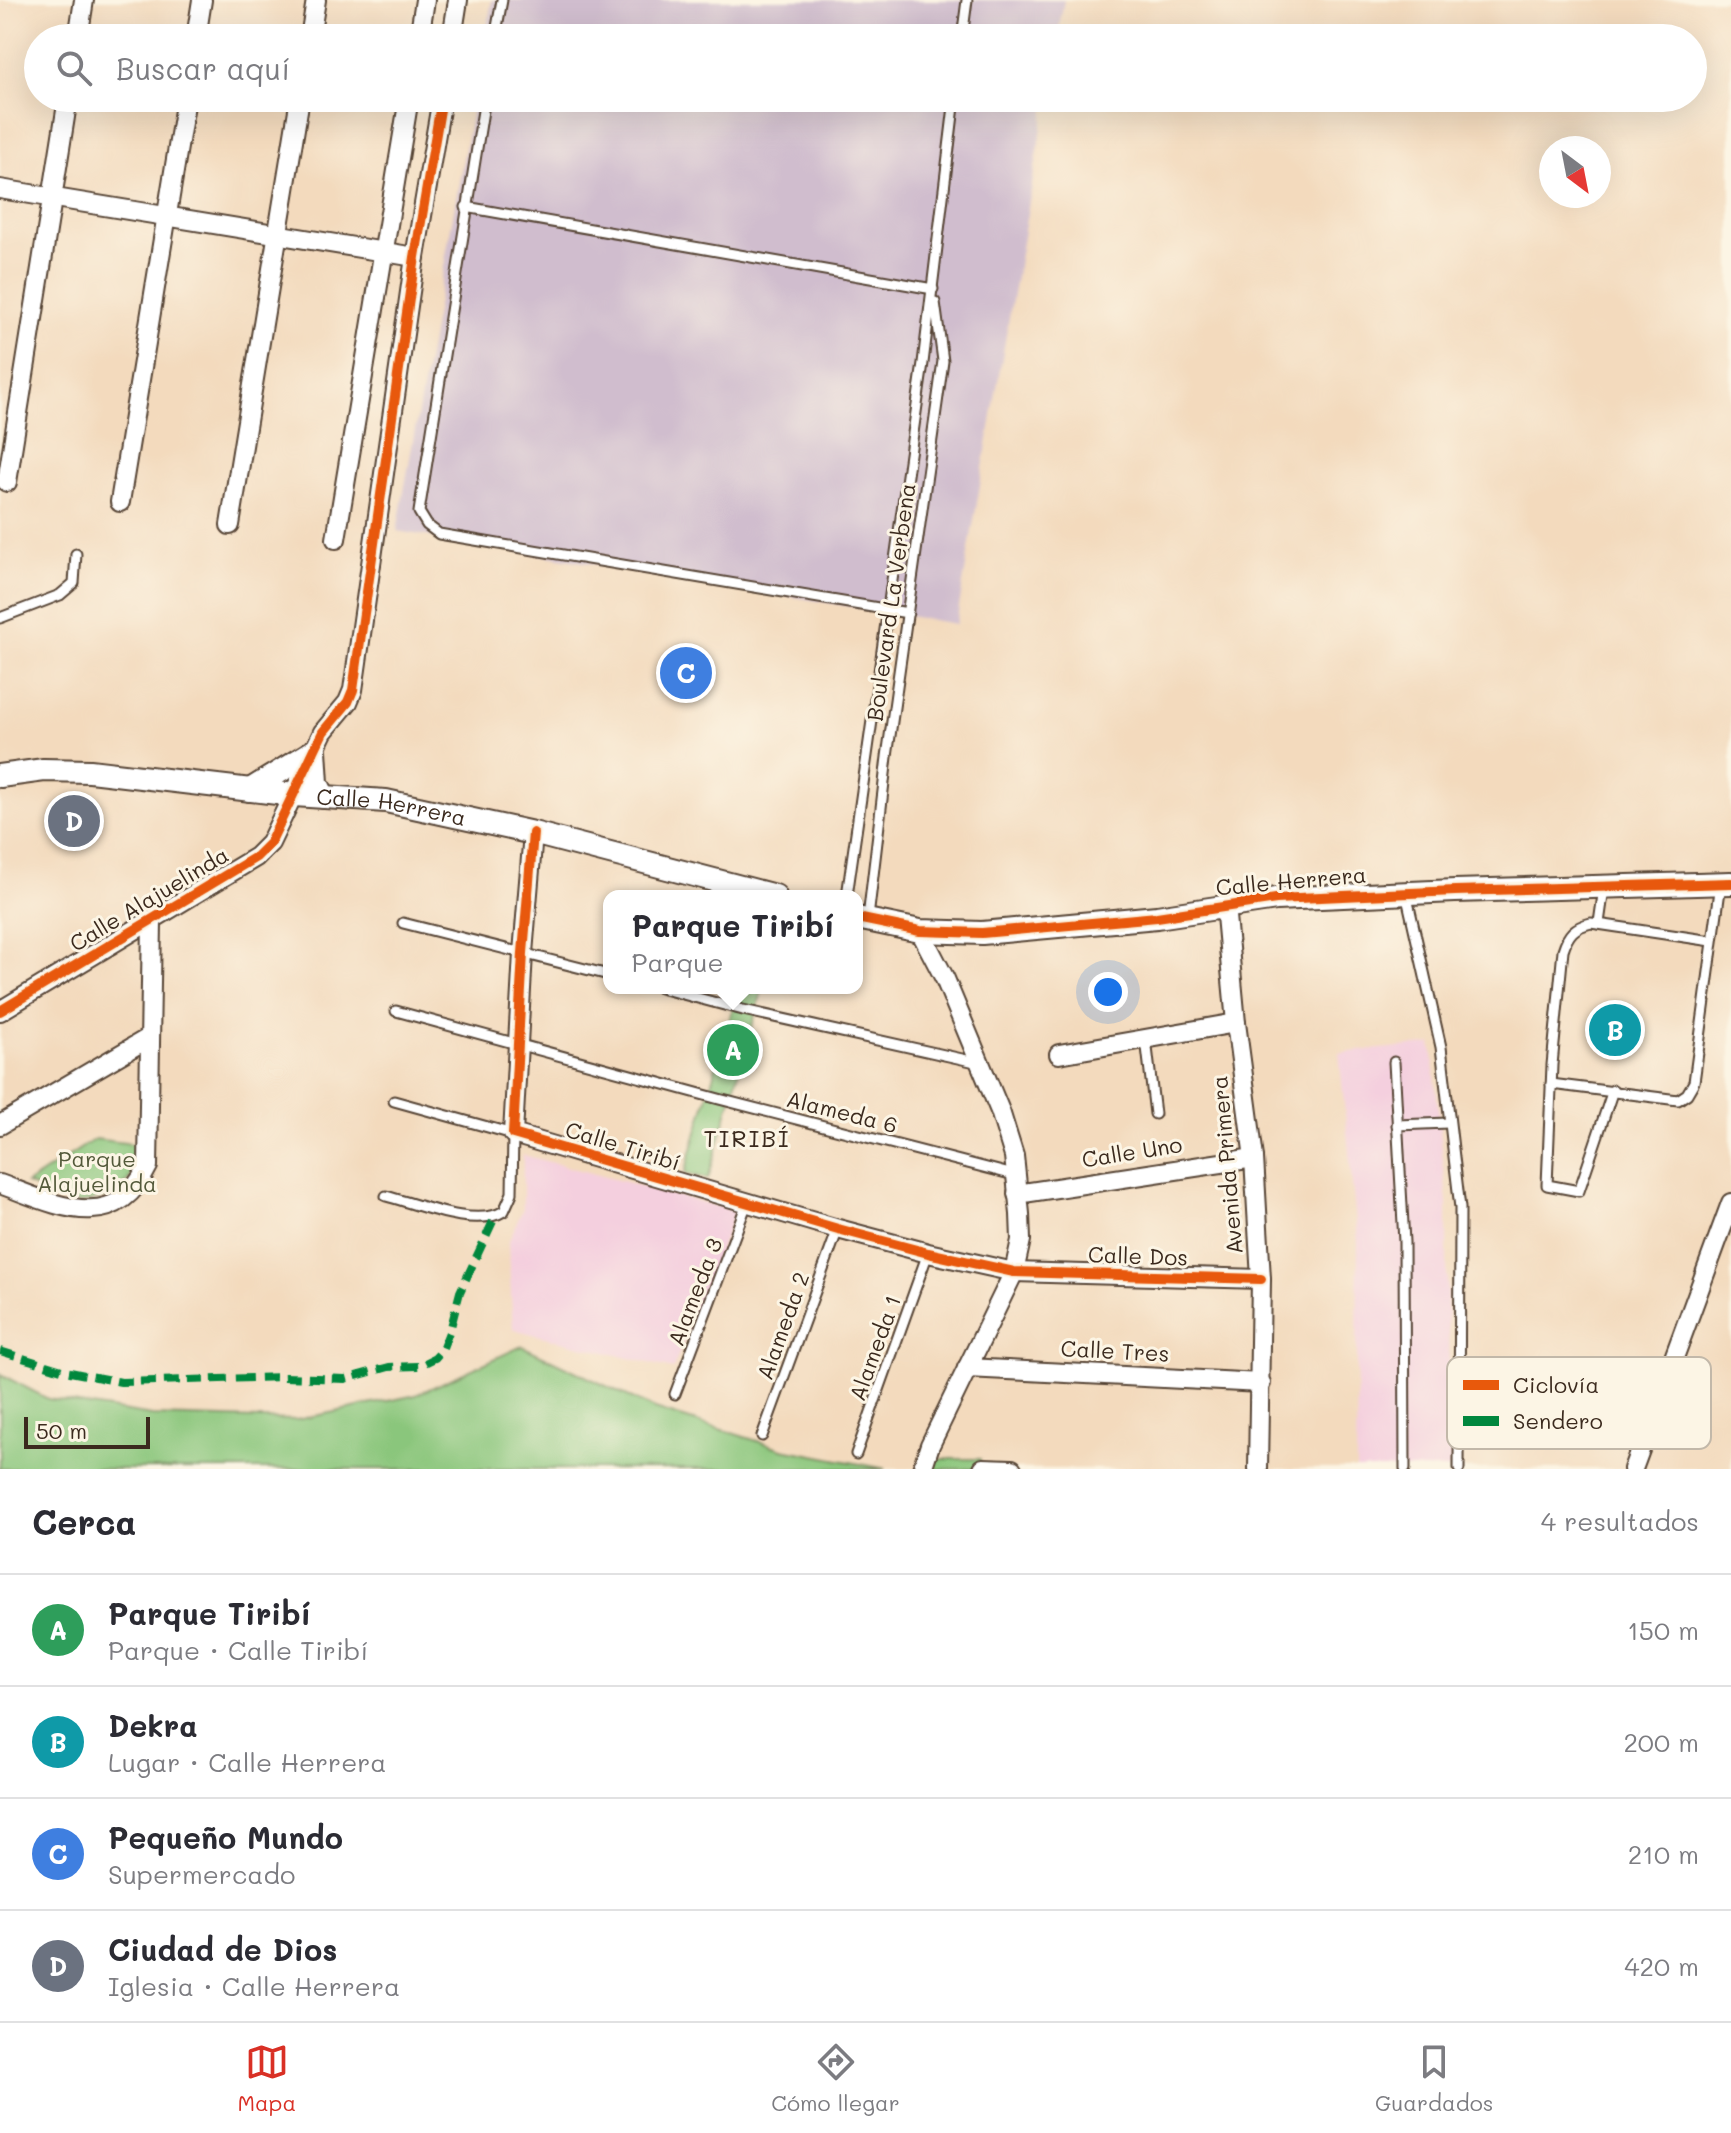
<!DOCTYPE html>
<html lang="es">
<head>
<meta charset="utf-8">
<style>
  :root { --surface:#fff; --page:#f7f7f7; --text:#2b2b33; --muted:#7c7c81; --line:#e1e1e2; --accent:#d93025 }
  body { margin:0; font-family:Mali,sans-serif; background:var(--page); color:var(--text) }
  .compass { position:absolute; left:1539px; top:136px; width:72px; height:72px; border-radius:50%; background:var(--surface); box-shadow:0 8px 32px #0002; rotate:148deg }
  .scale { position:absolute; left:24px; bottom:20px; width:126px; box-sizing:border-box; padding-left:8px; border:4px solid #3b2a1e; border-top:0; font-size:22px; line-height:28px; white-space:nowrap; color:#3b2a1e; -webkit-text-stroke:6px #fcf5e5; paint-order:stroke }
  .you { position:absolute; left:1108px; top:992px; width:28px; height:28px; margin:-20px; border:6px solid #fff; border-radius:50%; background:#1a73e8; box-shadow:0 0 0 12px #1a73e833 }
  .badge { display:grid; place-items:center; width:52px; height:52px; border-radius:50%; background:var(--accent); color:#fff; font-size:26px; font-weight:700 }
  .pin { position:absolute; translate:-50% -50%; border:4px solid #fff; box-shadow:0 2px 8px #0006 }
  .popup { position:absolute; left:603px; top:890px; width:260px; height:104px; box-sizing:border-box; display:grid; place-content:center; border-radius:16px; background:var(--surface); filter:drop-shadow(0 2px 6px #0005); font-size:26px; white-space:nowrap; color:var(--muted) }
  .popup b { font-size:30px; color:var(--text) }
  .popup::after { content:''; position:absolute; left:50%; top:100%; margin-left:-16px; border:16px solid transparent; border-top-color:var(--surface) }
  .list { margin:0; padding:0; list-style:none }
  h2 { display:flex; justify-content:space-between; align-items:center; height:104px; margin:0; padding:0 32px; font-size:34px }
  h2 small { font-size:26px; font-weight:400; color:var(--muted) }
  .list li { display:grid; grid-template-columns:52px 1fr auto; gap:24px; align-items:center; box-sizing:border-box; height:112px; padding:0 32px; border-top:2px solid var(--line) }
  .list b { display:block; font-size:30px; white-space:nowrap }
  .list p { margin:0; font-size:26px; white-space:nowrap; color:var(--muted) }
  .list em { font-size:26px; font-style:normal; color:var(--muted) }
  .icon { flex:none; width:44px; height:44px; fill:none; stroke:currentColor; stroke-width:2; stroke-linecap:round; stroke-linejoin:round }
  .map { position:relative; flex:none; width:1731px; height:1469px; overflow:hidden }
  .search { position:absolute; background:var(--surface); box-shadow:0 8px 32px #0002; left:24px; right:24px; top:24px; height:88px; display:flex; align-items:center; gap:20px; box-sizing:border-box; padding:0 28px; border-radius:44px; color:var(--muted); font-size:30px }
  .sheet { height:552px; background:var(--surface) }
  nav { display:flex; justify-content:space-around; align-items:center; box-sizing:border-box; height:112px; border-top:2px solid var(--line); background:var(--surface); font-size:22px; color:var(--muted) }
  nav a { display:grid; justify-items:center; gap:4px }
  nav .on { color:var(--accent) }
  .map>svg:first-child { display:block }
</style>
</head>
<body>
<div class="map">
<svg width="1731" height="1469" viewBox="0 0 1731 1469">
  <rect width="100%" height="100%" fill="#fcf5e5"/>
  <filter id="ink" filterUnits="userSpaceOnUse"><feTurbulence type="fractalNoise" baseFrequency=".0125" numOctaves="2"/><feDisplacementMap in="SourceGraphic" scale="16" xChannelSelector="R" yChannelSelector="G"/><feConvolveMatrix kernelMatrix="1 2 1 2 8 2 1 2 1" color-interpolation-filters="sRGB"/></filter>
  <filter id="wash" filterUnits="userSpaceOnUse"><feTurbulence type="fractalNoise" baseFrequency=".006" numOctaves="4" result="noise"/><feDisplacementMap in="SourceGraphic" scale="32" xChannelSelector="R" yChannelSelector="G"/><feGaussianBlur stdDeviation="1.8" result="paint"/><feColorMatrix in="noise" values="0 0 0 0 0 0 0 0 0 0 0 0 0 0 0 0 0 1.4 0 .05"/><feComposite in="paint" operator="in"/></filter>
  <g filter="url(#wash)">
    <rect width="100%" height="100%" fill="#f3dabd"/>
    <g fill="#f4cfde">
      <path d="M1432,1044L1447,1204V1297L1452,1469H1356L1358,1242L1339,1053Z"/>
      <path d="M523,1155L735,1211L673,1369L513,1329L508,1243L523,1208Z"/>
    </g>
    <g fill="#d0bdce">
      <path d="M492,0H1064L1057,38H485Z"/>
      <path d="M474,98H1047L956,624L397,531Z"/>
    </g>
    <g fill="#8ac67b" stroke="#62784c" stroke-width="2">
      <path d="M739,988H763L708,1179L685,1173Z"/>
      <path d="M95,1139L141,1145C137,1172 126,1194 98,1199C93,1200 85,1203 80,1203C65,1202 41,1189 26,1184Z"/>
      <path d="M522,1346L655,1409L783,1449L886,1469H0V1374L48,1399L152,1416L296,1420L416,1395Z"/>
      <path d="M935,1459H980V1469H932Z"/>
    </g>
  </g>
  <g filter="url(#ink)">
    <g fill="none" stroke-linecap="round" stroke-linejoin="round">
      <g stroke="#574436" stroke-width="13">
        <g id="service">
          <path d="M495,38L502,0"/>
          <path d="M962,38L967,0"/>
          <path d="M485,98L419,512L427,525L439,534L908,613"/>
          <path d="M466,207L933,289"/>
          <path d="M0,618L60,595L74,583L76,554"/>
          <path d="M1406,893L1441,1047L1460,1208L1459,1469"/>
          <path d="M847,896L923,363L955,98"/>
          <path d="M868,918L887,757L943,361L935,302"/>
          <path d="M403,923L609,975"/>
          <path d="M1599,923L1604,888"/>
          <path d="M660,988L743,1010L980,1063"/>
          <path d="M396,1011L719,1099L1018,1176"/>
          <path d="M1146,1039L1155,1114"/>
          <path d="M1394,1062L1404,1242L1405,1469"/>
          <path d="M1551,1084L1678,1100L1687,1094L1694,1082L1721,883"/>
          <path d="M1613,1090L1579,1191L1547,1185L1552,1065L1563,950C1568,934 1574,927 1591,923L1712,941"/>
          <path d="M1397,1125L1448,1123"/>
          <path d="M386,1196C417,1204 476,1229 504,1211L512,1193L513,1134L394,1101"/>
          <path d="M675,1394L747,1203"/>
          <path d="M762,1436L838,1229"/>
          <path d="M856,1454L928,1253"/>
        </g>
      </g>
      <g stroke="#574436" stroke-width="22">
        <g id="minor">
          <path d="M78,38L84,0"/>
          <path d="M196,38L202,0"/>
          <path d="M310,38L316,0"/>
          <path d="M419,38L425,0"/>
          <path d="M452,38L458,0"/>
          <path d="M0,189L415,257"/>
          <path d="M7,482L68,98"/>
          <path d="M120,502L186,98"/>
          <path d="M230,525L300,98"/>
          <path d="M336,539L409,98"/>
          <path d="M533,833L523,953L513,1134L838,1229L928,1253L1014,1272L1261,1279"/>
          <path d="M1225,905L1236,1023L1254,1158L1261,1279L1258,1469"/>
          <path d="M920,931L945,979L1000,1111L1014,1156L1020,1214L1021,1240L1014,1272L930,1445L922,1469"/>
          <path d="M0,1011L256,857L270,843L323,732L348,702L353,690L415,257L442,98"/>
          <path d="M1059,1054L1236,1023"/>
          <path d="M0,1125L150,1037"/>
          <path d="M0,1184C55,1204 114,1237 148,1166L152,922"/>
          <path d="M1017,1194L1254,1158"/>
          <path d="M967,1368L1261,1383"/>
          <path d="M983,1468L1012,1469"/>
          <path d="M1633,1469L1731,1203"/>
        </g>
      </g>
      <g stroke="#574436" stroke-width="26">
        <g id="tertiary">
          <path id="s1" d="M0,776L44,770L90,771L294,795L386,801L533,833L775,896"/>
          <path d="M250,790L315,750L317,783L324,797"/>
          <path d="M857,918L920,931L982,933L1157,917L1276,899L1455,891L1731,883"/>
        </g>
      </g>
      <use href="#service" stroke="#fff" stroke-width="9"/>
      <use href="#minor" stroke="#fff" stroke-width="18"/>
      <use href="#tertiary" stroke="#fff" stroke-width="22"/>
      <path stroke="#00873e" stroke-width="8" stroke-dasharray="16 8" stroke-linecap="butt" d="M0,1351L65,1371L121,1382L284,1377L345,1379L389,1367L419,1366L435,1358L442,1350L451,1327L460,1292L495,1217"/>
      <g stroke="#fcf5e5" stroke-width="15">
        <g id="cycleway">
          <path d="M533,833L523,953L513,1134L838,1229L928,1253L1014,1272L1261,1279"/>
          <path d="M857,918L920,931L982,933L1157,917L1276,899L1455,891L1731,883"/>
          <path d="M0,1011L256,857L270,843L323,732L348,702L353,690L415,257L442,98"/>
        </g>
      </g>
      <use href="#cycleway" stroke="#e8590c" stroke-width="10"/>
    </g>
  </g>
  <g text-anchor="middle" stroke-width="6" stroke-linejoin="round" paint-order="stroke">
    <g font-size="22" fill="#3b2a1e" stroke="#fcf5e5">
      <text transform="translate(891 602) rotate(-82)" y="8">Boulevard La Verbena</text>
      <text dy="8" stroke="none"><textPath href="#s1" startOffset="394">Calle Herrera</textPath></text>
      <text transform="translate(1291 881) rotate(-5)" y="8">Calle Herrera</text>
      <text transform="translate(149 899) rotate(-31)" y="8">Calle Alajuelinda</text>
      <text transform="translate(842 1112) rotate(14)" y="8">Alameda 6</text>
      <text transform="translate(623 1146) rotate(17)" y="8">Calle Tiribí</text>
      <text transform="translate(1132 1152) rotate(-9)" y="8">Calle Uno</text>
      <text transform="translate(1227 1165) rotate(-95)" y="8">Avenida Primera</text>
      <text transform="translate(1138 1256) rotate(2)" y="8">Calle Dos</text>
      <text transform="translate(695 1292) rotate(-69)" y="8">Alameda 3</text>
      <text transform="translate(783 1326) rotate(-70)" y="8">Alameda 2</text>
      <text transform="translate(875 1348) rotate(-70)" y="8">Alameda 1</text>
      <text transform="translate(1115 1351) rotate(3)" y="8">Calle Tres</text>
    </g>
    <g font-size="22" fill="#53593a" stroke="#fcf5e5">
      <text x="97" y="1167">Parque<tspan x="97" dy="25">Alajuelinda</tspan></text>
    </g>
    <g font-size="24" letter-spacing="2" fill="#3b2a1e" stroke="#fcf5e5">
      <text x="747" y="1147">TIRIBÍ</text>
    </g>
  </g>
  <rect x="1447" y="1357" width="264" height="92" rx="12" fill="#fcf5e5" stroke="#c2b8a9" stroke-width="2"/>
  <rect x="1463" y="1380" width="36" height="10" fill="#e8590c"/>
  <rect x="1463" y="1416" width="36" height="10" fill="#00873e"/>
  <g font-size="22" fill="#3b2a1e">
    <text x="1513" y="1393">Ciclovía</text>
    <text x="1513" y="1429">Sendero</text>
  </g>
</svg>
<svg class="compass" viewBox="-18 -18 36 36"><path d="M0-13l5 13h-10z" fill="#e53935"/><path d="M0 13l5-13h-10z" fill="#7c7c81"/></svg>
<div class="scale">50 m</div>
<div class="you"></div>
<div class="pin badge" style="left:733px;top:1050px;background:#2e9e5b">A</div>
<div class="popup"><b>Parque Tiribí</b>Parque</div>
<div class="pin badge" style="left:1615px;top:1030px;background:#0f9aa8">B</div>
<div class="pin badge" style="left:686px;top:673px;background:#3f7fe0">C</div>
<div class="pin badge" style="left:74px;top:821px;background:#6b7280">D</div>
<div class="search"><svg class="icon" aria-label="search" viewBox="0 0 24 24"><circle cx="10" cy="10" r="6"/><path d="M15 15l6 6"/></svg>Buscar aquí</div>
</div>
<section class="sheet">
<h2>Cerca<small>4 resultados</small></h2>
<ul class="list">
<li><span class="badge" style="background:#2e9e5b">A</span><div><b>Parque Tiribí</b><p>Parque · Calle Tiribí</p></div><em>150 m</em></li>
<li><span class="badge" style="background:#0f9aa8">B</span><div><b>Dekra</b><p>Lugar · Calle Herrera</p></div><em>200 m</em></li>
<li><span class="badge" style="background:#3f7fe0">C</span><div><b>Pequeño Mundo</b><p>Supermercado</p></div><em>210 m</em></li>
<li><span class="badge" style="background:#6b7280">D</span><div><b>Ciudad de Dios</b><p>Iglesia · Calle Herrera</p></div><em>420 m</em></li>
</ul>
</section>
<nav>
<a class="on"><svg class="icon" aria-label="map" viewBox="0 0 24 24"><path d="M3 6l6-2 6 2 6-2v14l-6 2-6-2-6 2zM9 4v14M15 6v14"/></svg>Mapa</a>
<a><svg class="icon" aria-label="directions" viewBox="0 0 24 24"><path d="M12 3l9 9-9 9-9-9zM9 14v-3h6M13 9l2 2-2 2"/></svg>Cómo llegar</a>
<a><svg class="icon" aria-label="saved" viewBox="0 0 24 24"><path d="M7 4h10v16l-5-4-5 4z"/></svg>Guardados</a>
</nav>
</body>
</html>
